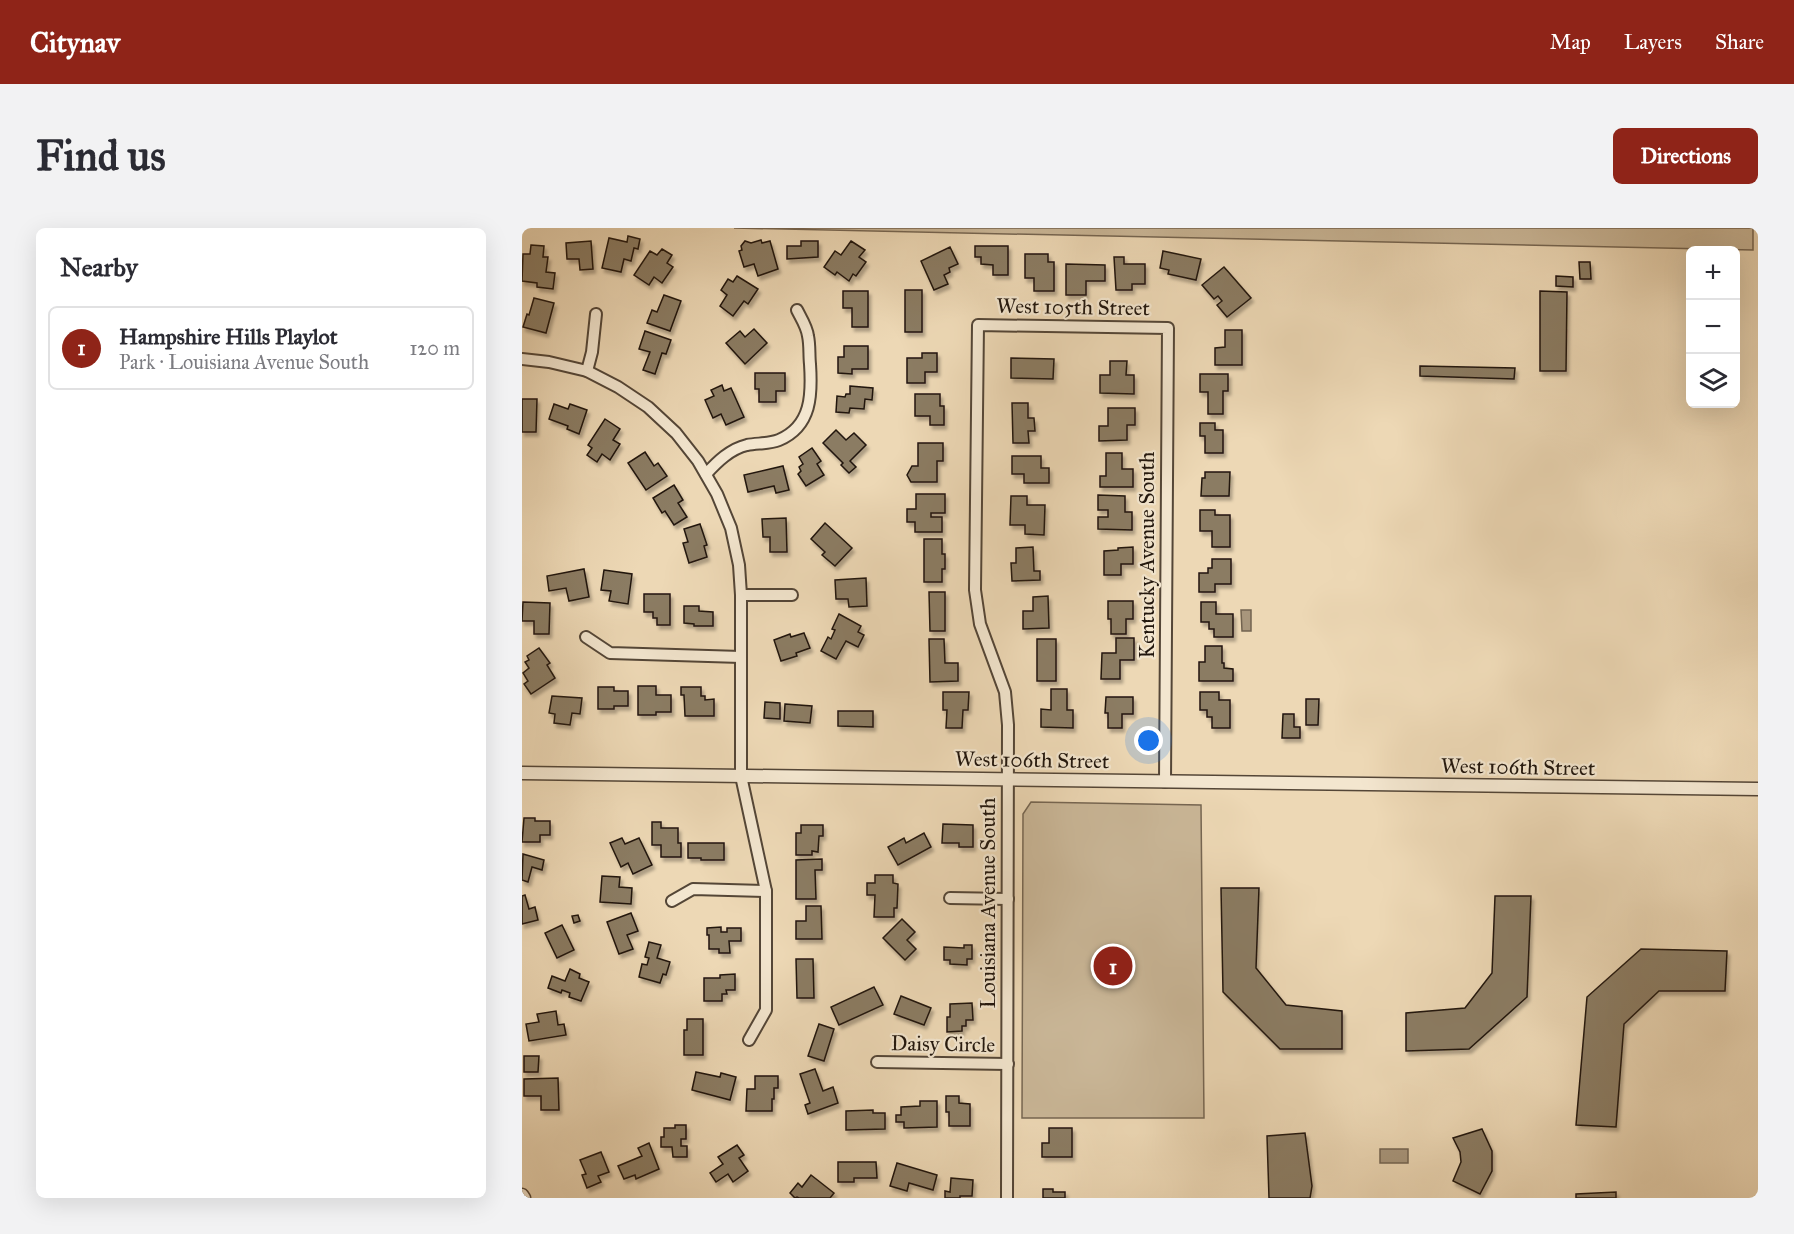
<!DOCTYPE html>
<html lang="en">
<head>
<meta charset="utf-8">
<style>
  :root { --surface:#fff; --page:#f2f2f3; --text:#2b2b33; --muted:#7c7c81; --line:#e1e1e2; --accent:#8f2418 }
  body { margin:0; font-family:"IM FELL Great Primer",serif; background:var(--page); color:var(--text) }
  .controls { position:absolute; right:18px; top:18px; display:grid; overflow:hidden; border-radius:9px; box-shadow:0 6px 24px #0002 }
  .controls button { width:54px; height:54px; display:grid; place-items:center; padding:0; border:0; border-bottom:2px solid var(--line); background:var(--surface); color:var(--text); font:30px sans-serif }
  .you { position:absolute; left:627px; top:513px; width:21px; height:21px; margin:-15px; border:4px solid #fff; border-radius:50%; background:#1a73e8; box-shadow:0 0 0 9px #1a73e833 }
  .badge { display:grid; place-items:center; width:39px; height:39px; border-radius:50%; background:var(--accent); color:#fff; font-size:20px; font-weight:700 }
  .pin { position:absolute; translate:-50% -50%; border:3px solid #fff; box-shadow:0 2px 6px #0006 }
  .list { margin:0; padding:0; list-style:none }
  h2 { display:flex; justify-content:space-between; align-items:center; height:78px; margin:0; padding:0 24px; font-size:26px }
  h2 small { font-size:20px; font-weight:400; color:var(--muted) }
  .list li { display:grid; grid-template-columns:39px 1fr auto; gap:18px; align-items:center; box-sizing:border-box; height:84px; margin:0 12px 12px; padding:0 12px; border:2px solid var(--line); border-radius:9px }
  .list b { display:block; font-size:22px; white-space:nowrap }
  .list p { margin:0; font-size:20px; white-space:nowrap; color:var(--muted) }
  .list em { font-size:20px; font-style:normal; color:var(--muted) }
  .icon { flex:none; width:33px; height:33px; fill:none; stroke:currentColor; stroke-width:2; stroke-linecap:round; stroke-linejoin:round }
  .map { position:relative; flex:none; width:1236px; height:970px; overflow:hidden; border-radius:9px }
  header { display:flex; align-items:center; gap:36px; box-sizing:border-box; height:84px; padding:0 30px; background:var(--accent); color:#fff }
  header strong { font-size:28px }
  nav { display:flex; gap:33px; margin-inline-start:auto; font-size:21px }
  .intro { display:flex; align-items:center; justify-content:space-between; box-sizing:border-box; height:144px; padding:0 36px }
  h1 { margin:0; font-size:42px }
  .button { padding:15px 27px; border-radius:9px; background:var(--accent); color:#fff; font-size:21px; font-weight:700 }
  main { display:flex; gap:36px; padding:0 36px }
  aside { flex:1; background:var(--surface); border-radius:9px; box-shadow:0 6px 24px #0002 }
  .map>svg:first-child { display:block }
</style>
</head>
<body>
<header>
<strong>Citynav</strong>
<nav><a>Map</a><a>Layers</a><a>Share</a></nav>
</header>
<div class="intro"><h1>Find us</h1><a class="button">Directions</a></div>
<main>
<aside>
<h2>Nearby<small></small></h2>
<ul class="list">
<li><span class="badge">1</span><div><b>Hampshire Hills Playlot</b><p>Park · Louisiana Avenue South</p></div><em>120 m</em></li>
</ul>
</aside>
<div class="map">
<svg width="1236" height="970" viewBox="0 0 1236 970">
  <defs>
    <filter id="shadow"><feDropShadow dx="2.5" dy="4" stdDeviation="1.5" flood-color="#0004"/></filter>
  </defs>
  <rect width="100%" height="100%" fill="#edd8b5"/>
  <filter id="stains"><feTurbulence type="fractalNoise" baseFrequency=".00333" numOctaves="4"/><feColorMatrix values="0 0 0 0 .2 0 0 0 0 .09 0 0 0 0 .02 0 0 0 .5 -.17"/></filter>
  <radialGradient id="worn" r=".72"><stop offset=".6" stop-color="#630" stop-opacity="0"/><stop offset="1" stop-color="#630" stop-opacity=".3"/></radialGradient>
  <g fill="#cab798" stroke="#766652" stroke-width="1.5">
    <path d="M212,0H1231V22Z"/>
    <path d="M509,574L679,577L682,890H500L501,586Z"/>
  </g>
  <g fill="#a8967c" stroke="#726350" stroke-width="1.5">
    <path d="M719,382H729V403H720Z"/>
    <rect x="858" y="921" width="28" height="14"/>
  </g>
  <g fill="#8b7b64" stroke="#21160d" stroke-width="1.5" filter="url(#shadow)">
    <path d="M106,8L118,11L116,21L112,20L109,33L102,31L99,44L80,40L87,10L105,14Z"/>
    <path d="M239,12L240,15L248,13L256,41L236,48L232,36L222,39L217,23L220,22L219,18L223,13L229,15Z"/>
    <path d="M69,13L71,41L58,42L57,31H45L44,15Z"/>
    <path d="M279,13H296V29L265,31V18H279Z"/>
    <path d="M329,13L343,22L337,29L344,34L334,48L331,46L327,53L315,44L313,47L302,39L313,23L319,27Z"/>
    <path d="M9,17L22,18L21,29H26L24,44L33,45L31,61L15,59V55L0,53L1,26H8Z"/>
    <path d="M453,18H486V47H471V37L459,36V29H453Z"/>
    <path d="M428,19L436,36L427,40L428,44L422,47L426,56L412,62L399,33Z"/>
    <path d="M140,21L150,27L145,35L151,39L140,55L132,49L127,57L112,47L128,23L135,27Z"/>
    <path d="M641,23L679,31L674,52L646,46L647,42L638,40Z"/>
    <path d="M503,26H526V34H532V63H512V50H503Z"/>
    <path d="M592,29H602V36H623V56H610V62H594Z"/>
    <path d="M1057,34H1068L1069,51H1058Z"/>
    <path d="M544,36L583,37V53H564V67H544Z"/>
    <path d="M702,39L729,70L705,89L695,77L700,73L696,68L692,71L680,57Z"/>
    <path d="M215,48L236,61L226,76L222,73L211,88L198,78L205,67L199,62L206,51L211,54Z"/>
    <path d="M1034,48L1051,49V59L1034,58Z"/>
    <rect x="383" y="62" width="17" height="42"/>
    <path d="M321,63H346V99H330V80H321Z"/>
    <path d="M1018,63L1045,64L1044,143H1018Z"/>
    <path d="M142,67L159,73L148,103L125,95L130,82L135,84Z"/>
    <path d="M12,70L32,75L24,105L1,99L5,86L7,87Z"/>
    <path d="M232,101L245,115L223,136L204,115L218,103L223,109Z"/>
    <path d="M703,102H720V137H693V120L703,119Z"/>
    <path d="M123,103L149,112L144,126L140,125L133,146L121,142L128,124L117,121Z"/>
    <path d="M322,118H346V141H330V146L316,145V129H322Z"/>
    <path d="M400,125H415V144H403V155H385V130H400Z"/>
    <path d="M489,130L532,131L531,151L489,150Z"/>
    <path d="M588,133H605L604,147H612V166L578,165V147H588Z"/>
    <path d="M898,138L993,140L992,151L898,148Z"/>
    <path d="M233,145H263V163H254V174H237V161H233Z"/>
    <path d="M678,146H706V163H701V186H686V164H678Z"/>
    <path d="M200,157L202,163L209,160L222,189L204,197L199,186L191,190L183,172L192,168L189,162Z"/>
    <path d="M328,158L351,160L350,172L343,171L342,181L328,180L327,185L314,184L315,168L323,169L324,166H328Z"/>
    <path d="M393,166H418V178H422V197H408V188H393Z"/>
    <path d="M0,171H15L14,204H0Z"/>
    <path d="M490,175H506V190H512L513,203H506L507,215H491Z"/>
    <path d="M32,176L46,181L48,176L65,182L57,206L45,201L46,198L27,191Z"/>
    <path d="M586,180H613V197H605V212L577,213V198H586Z"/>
    <path d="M83,191L98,201L91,212L98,216L88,232L80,226L75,234L65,227L70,220L66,217Z"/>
    <path d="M678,195H693V202H701V225H683V208H678Z"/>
    <path d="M314,202L324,212L332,205L344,217L328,233L334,239L327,245L319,237L321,235L301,215Z"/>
    <path d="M396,215H421V233H415V254H389L385,247L390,238H396Z"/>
    <path d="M290,220L299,233L295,236L302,247L284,258L276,246L279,243L277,239L281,236L277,229Z"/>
    <path d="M123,224L132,238L136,235L145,248L124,262L106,235Z"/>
    <path d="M584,225H600V241H611V259H578V248H584Z"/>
    <path d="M490,228H519V240H527V255H502V246H490Z"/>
    <path d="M261,238L267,262L254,265L252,258L226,264L222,247Z"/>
    <path d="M683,244H708L707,268H679L680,250H683Z"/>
    <path d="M152,257L161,272L156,275L165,289L152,297L143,283L140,285L131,270Z"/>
    <path d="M394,266H423V285H409V289H420V304H393V294H385V281H394Z"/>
    <path d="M576,267L603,268V284H610V302L576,301V289H586V282H576Z"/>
    <path d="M489,268H505V277H523L522,307L503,306V297H488Z"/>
    <path d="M678,282H693V287H708V319H690V303H678Z"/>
    <path d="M264,290L265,324H248V309H241L240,291Z"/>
    <path d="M303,295L330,320L313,338L300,327L303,324L289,311Z"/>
    <path d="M178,296L185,317L182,318L185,329L167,335L161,315L166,314L162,301Z"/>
    <path d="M402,311H420V326H423V341H420V354H402Z"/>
    <path d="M511,319L512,343H518V352L490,353L489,335H494V320Z"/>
    <path d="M611,319V336H599V347H582V323L596,322V320Z"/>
    <path d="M690,331H709V356H693V364H677V345H686V340H690Z"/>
    <path d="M62,341L67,369L47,373L44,360L27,363L25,348Z"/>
    <path d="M82,342L110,346L106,376L87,373L89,363L79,362Z"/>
    <path d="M344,350L345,378L327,379L326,371H314L313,352Z"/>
    <path d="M407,364H423V403H408Z"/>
    <path d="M122,366H148V397H135V390H131V384H122Z"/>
    <path d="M526,368L527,400L501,401V383H511V369Z"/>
    <path d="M586,373H611V391H604V406H589V391H586Z"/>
    <path d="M1,374L28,375L27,406H12V393H0Z"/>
    <path d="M679,374H694V386H711V409H692V401H687V394H679Z"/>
    <path d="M162,378H177V383L191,384V398H172V396L162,395Z"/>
    <path d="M317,386L339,398L336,404L342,407L336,419L324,413L314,431L299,423L306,409L309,411L313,402L310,401Z"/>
    <path d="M282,405L288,420L274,425L275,428L259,433L252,412L268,406L269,409Z"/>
    <path d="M594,410H612V432H598V451H579L580,425H594Z"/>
    <path d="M407,411H422L423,435H436V453L408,454Z"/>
    <rect x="515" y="411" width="19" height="42"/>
    <path d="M683,418H700V435H702V440L711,441V453H677V434H683Z"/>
    <path d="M17,420L28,435L25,437L33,450L9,466L2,456L6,453L1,445L7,440L3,434L7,432L5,428Z"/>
    <path d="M116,458H134V467H149V484H134V487H116Z"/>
    <path d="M76,459H92V463H106V478H92V481H76Z"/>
    <path d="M159,459H179V468H183V472L192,471V488H163L162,467H159Z"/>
    <path d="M529,461H545V482H551V500L519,499V481L529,482Z"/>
    <path d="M421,464H447L446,482H441L440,500H424L425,482H421Z"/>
    <path d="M678,464H697V472H708V500H690V489H685V482H678Z"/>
    <path d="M30,468L60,470L58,486L50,485L48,497L32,495L33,486L27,485Z"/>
    <path d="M584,469H611V486H600V500H586V485H583Z"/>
    <path d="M784,471H797L796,497H784Z"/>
    <path d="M243,474L258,475V491L242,490Z"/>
    <path d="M263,476L290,478L288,495L262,493Z"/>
    <path d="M316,483H351V499L316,498Z"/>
    <path d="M761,486H772V499H778V510H760Z"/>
    <path d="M2,590H13V593H28V607H18V614H0Z"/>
    <path d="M130,594H139V600H156V615H159V629H139V617H130Z"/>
    <path d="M421,596L451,597V619H437V615H420Z"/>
    <path d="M279,597H301V608H297L296,624L290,623V627H274V605H279Z"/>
    <path d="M402,605L409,619L376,637L366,619L382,610L384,615Z"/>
    <path d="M100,610L103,616L117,610L130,637L111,646L106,635L99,639L88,615Z"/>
    <path d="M166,615H202V632H179V630H166Z"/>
    <path d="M1,626L22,632L20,642L10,639L6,654L0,652Z"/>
    <path d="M300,631V642H293L294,671H274V632Z"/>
    <path d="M353,647H371V655L376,656L375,680H372V689H352L353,667H345V655H353Z"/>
    <path d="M80,648L98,649L97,659L110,660L109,676L78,674Z"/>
    <path d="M699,660H737L734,740L764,777L820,783V821H758L701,764Z"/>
    <path d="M3,667L7,681L13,679L16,692L0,696V668Z"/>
    <path d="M973,668H1009L1005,769L947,821L884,823V785L943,780L970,745Z"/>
    <path d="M284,678H299L300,711H274V693H284Z"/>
    <path d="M109,685L116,703L105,707L111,721L97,726L85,694Z"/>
    <path d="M56,687L58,693L52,695L50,688Z"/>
    <path d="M380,691L393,704L385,712L394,721L383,732L361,710Z"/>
    <path d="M40,697L52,722L35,730L23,705Z"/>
    <path d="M199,699V704H205V700H219V713H207L208,725H197V721H187V707H185V700Z"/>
    <path d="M127,714L139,717L135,730L148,734L144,747L141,746L138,755L117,749L120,736L125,737L127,730L123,729Z"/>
    <path d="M442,717H450V731H445V737L428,736V732H422V719L442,720Z"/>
    <path d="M1119,721L1205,723L1203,763H1137L1102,796L1094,899L1054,897L1065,769Z"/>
    <path d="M274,731H291L292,770H275Z"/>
    <path d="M48,741L58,746L57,750L67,754L59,773L47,769L48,765L40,762L39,765L26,760L30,748L43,753Z"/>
    <path d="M213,746V762H204L205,766H200V773H182V750H198V747Z"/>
    <path d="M352,759L361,777L317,797L309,779Z"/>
    <path d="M379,768L409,780L402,797L372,786Z"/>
    <path d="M450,775L451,792H444V798H440V803L425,804V789H428V776Z"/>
    <path d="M34,783L36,797L42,796L44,807L7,813L4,796L17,794L15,786Z"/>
    <path d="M165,791H181V827H162V802H165Z"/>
    <path d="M297,796L312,801L302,833L286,828Z"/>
    <path d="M2,828H17L16,844H2Z"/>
    <path d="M293,841L301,863L311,859L316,875L286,886L283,877L288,875L278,846Z"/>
    <path d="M174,844L198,849L199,845L214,849L208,872L170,862Z"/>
    <path d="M233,848H256V860H252V871H250V883H224L225,861H233Z"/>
    <path d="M36,850L37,882H19V868H2V851Z"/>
    <path d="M424,868H437V875L448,876V898H427V884H424Z"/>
    <path d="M398,873H415V899L382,900V894H374V887H379V879L398,878Z"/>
    <path d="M351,882V885H363V901L324,902V883Z"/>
    <path d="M153,897H164V911H159V918H165V929H151L150,919H139V909H142V900H153Z"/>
    <path d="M527,900H550V929H520V915H527Z"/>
    <path d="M960,901L970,923V943L958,966L931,953L939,934L938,924L931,910Z"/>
    <path d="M783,905L790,958L788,970H747L745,908Z"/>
    <path d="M127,915L137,941L114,951L113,947L102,951L96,938L120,928L116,920Z"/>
    <path d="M215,917L222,927L217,930L226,943L211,954L206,946L194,954L188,945L201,936L196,929Z"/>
    <path d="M79,924L87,944L76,948L79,954L65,960L60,947L64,946L58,932Z"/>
    <path d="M316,934H354L355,950H332V954H316Z"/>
    <path d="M375,935L415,947L411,962L387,955L385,963L368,958Z"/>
    <path d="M289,947L312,965L308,970H277L275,969L273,970L268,965L276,955L280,959Z"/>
    <path d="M429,950L451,952L450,968H438V970H423V963L428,964Z"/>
    <path d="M521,961H531V964H543V970H521Z"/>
    <path d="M1094,964V970H1054V966Z"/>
  </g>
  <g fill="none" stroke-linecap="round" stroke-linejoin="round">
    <g stroke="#544637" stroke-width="14">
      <g id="minor">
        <path d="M0,131L27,134L65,143L96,159L126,179L154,205L176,233L195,266L209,300L217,337L219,367V548L244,663V782L227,812"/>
        <path d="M65,143L70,124L74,86"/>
        <path d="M184,246C195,234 208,221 225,217C236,215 247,216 257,212C290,198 290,166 288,136C287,127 288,117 286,108C285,99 279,90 275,82"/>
        <path d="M219,367H270"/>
        <path d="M64,409L88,425L219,429"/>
        <path d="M428,670L486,671"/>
        <path d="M150,673L171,661L244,663"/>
        <path d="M355,834L486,836"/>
        <path d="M485,970L486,497L483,464L458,396L453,362L456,97L646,100L643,554"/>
      </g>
    </g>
    <g stroke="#544637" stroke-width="15">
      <g id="tertiary">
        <path d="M0,545L1236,561"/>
        <path d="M0,967L2,970"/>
      </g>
    </g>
    <use href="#minor" stroke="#f3e6cf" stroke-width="10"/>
    <use href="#tertiary" stroke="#f3e6cf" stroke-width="12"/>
  </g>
  <g text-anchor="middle" stroke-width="4.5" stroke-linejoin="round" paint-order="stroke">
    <g font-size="21" fill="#21160d" stroke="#f3e6cf">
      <text transform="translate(551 79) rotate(1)" y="7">West 105th Street</text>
      <text transform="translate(625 327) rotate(-90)" y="7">Kentucky Avenue South</text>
      <text transform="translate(510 532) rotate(1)" y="7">West 106th Street</text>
      <text transform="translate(996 539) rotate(1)" y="7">West 106th Street</text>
      <text transform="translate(466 675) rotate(-90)" y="7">Louisiana Avenue South</text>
      <text transform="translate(421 816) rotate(1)" y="7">Daisy Circle</text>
    </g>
  </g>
  <rect width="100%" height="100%" filter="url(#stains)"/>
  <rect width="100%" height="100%" fill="url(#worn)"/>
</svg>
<div class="controls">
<button>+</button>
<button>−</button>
<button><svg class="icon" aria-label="layers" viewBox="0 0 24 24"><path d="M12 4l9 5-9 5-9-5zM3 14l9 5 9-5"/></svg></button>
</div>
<div class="you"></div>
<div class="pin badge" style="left:591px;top:738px">1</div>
</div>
</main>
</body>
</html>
